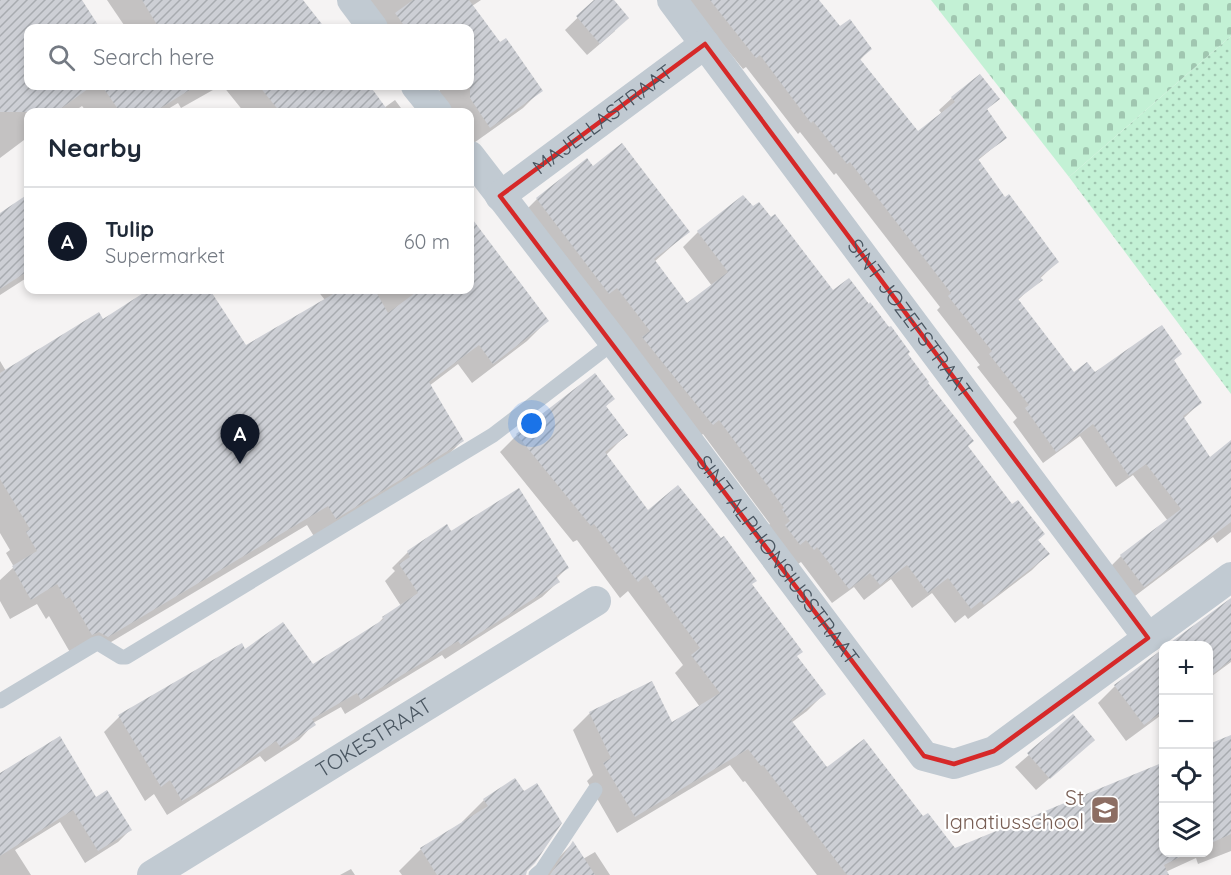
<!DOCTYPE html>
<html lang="en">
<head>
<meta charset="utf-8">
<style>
  :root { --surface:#fff; --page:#f2f2f3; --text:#1f2937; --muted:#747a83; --line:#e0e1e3; --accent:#111827 }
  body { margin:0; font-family:Quicksand,sans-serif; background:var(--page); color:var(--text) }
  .controls { position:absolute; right:18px; bottom:18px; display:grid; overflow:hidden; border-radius:12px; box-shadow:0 3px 9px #0003 }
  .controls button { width:54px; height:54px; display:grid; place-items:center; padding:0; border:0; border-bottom:2px solid var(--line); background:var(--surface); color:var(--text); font:30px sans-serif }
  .you { position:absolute; left:532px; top:424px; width:21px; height:21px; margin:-15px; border:4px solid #fff; border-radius:50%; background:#1a73e8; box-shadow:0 0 0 9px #1a73e833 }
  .badge { display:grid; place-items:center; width:39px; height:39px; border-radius:50%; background:var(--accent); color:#fff; font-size:20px; font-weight:700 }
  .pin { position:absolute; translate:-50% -50px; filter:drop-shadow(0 2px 3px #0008) }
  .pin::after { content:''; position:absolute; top:32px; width:21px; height:18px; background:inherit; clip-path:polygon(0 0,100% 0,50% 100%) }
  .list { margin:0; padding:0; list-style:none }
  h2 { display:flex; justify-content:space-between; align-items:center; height:78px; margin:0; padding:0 24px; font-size:26px }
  h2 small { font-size:20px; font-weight:400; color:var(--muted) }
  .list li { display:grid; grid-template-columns:39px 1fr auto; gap:18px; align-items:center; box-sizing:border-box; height:108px; padding:0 24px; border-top:2px solid var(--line) }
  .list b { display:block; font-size:22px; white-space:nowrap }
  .list p { margin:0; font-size:20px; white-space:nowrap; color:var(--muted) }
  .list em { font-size:20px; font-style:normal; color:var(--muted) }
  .icon { flex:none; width:33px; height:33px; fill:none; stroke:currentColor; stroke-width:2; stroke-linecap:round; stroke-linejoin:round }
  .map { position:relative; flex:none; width:1231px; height:875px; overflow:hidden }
  .search { position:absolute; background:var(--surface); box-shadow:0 3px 9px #0003; left:24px; top:24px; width:450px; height:66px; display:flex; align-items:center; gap:15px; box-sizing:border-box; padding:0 21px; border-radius:12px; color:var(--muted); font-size:22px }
  .panel { position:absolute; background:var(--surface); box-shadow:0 3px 9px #0003; left:24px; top:108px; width:450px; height:186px; border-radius:12px }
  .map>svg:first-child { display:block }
</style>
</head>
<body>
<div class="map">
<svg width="1231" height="875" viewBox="0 0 1231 875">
  <defs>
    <pattern id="grass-dots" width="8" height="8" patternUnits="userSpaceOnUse" patternTransform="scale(1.5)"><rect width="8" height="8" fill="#c3f1d5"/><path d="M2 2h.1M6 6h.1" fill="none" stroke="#a0c6b0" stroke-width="1.8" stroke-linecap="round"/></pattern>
    <pattern id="cemetery-stones" width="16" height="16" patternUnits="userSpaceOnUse" patternTransform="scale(1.5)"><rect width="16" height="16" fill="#c3f1d5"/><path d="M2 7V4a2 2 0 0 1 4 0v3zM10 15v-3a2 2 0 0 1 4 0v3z" fill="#a0c6b0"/></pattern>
    <pattern id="building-hatch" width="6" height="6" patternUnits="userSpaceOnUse" patternTransform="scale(1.5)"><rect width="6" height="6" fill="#cdcfd5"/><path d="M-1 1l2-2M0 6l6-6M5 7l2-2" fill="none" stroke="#a8abb0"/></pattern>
  </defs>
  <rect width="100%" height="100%" fill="#f5f3f3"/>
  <path fill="url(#grass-dots)" d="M1231,36V394L1069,177Z"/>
  <path fill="url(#cemetery-stones)" d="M931,0H1231V36L1069,177Z"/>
  <g fill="#0003">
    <path d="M0,0H80L95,23L90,28H28V86H220L181,108L178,103L163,112H87L82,106L73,112H28V137L0,158Z"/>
    <path d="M107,0H302L324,28H126Z"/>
    <path d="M354,0H481L472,6L499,44L541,90L523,108L471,145L470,142V112H449L436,94L440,90L437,86H470V28H375Z"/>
    <path d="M596,0H612L615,31L587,55L565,30Z"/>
    <path d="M678,0H817L840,28L870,49L860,60L918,133L942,114L939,110L952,98L998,99L986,110L1005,138L977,161L1004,199L1057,262L1017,301L1074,374H1094L1180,354L1173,361L1200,403L1183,419L1209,459L1231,442V532L1217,543L1213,537L1131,599L1108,569L1121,556L1168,521L1133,475L1116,487L1080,436L1043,463L1013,422L1017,418L977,367L980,365L937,310L940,307L836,173L834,175L800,132L798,134L746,67L743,69L702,19Z"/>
    <path d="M223,86H368L384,108L395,100L404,112H244Z"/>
    <path d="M593,168L688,232L654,262L687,305L712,286L683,247L698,232L833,292L906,354L966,446L1048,554L1032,570L968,619L965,615L955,623L932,593L912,608L891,579L864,600L854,587L832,603L801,562L798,564L767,526L770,524L703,434L696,439L522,214L537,199Z"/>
    <path d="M28,196V277L0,295V214Z"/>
    <path d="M470,218L547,321L527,341L472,383L458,364L429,386L462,441L442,461L315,538L307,525L86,657L71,654L49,616L46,619L37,604L10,619L0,601V580L14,567L6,553L10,550L0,533V361L6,371L102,321L151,290H208L246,347L325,300L317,290H470Z"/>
    <path d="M613,399L605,407L626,435L606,455L648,512L751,585L796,657L824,694L807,711L791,723L826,769L923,818L954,850L1208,852V746L1231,736V851L1198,864L1196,858L1159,875H817L745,781L743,782L730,765L617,833L587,781L593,775L573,730L590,713L671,724L700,707L675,673L683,665L628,591L620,598L577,540L573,542L500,452L517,435Z"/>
    <path d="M446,526L451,533L567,568L556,579L558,582L542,597L445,659L442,655L345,714L341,707L313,723L314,724L299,740L265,762L260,756L167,815L154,794L145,801L104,732L119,717L244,651L312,666L374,628L383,618L401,606L385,581L395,571L392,568L408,552Z"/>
    <path d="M1231,600V662L1208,679V646H1169Z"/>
    <path d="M1164,650V713L1126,741L1098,703L1115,686Z"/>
    <path d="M1073,717L1093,740L1036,790L1015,767Z"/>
    <path d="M0,775L96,799L130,830L118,842L85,863L60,822L15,850L31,875H0Z"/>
    <path d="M514,780L526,875H402L399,871L421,849L463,823L462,822L484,800Z"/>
    <path d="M573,843L583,859L595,852L610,875H544L551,865Z"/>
    <path d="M351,869L355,875H340Z"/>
  </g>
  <g fill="url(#building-hatch)">
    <path d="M0,0H82L100,28H28V86H92L56,112H0Z"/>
    <path d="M142,0H303L325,28H159Z"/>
    <path d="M413,0H469L500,42L506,38L543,91L490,128L470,98V28H406L395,13Z"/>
    <path d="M594,0H614L629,18L600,44L576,16Z"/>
    <path d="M710,0H819L840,26L850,19L872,49L860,59L918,131L955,102L951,97L980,74L1000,99L987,109L1007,138L978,159L1005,197L1009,194L1059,262L1040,277L1043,280L1018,299L1074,372L1087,362L1095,372L1162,325L1182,354L1174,360L1202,403L1183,416L1210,457L1231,440V522L1144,587L1120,555L1181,509L1146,464L1129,476L1093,424L1056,452L1025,408L1029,405L989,354L992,351L948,296L951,293L850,162L847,164L813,121L811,123L760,55L756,58Z"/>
    <path d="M102,86H196L154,112H120Z"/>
    <path d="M259,86H370L389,112H280Z"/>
    <path d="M622,143L690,232L654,259L687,303L728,272L697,231L743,195L753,206L759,202L771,217L775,214L833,290L849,278L869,304L870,302L889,327L891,326L910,352L908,354L929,382L928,383L974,441L968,446L1012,504L1018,500L1045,534L1038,540L1050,554L984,605L981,601L971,609L948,578L928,593L907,565L880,585L870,573L849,589L817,547L814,550L806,540L800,545L785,525L790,521L782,509L784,508L719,420L713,425L642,337L650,331L617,288L609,294L536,198L587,158L593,166Z"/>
    <path d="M28,194V271L0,289V213Z"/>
    <path d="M470,216L549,321L493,364L479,345L429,382L464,441L336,519L328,506L108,637L99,632L92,635L70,597L66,599L57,584L31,600L12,566L37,551L26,532L30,529L0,479V373L99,312L103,319L148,290H210L246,345L340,290H375L388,313L419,290H470Z"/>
    <path d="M595,373L615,399L606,406L628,435L605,452L648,510L678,485L721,538L724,536L757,581L752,584L803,652L797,656L826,694L791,720L827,767L864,739L923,816L928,813L955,848L1164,762V852H1190L1164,865L1169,875H847L763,765L761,766L748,749L635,817L603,763L611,758L589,712L652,681L672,722L720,693L691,655L700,648L646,575L638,582L594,524L591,526L516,434Z"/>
    <path d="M519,488L569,568L556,576L560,582L461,645L458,641L361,700L357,693L312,719L316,725L281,748L276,741L227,775L182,801L170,780L161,787L118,715L242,643L245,649L283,622L313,664L384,619L382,617L418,593L399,564L410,557L407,551L447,524L451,531Z"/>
    <path d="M1231,598V660L1209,677V645H1167Z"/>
    <path d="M1164,648V710L1144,725L1114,685Z"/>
    <path d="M1073,714L1095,740L1050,779L1027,753Z"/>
    <path d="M1231,735V834L1209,844V744Z"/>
    <path d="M60,736L96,797L107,790L132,830L98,851L73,810L0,856V773Z"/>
    <path d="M515,778L524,791L537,783L562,823L535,863L527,871L526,875H437L420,848L488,806L483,799Z"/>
    <path d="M573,841L595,875H550Z"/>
  </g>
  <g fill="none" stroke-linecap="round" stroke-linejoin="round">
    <g stroke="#c1cad2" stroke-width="15">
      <path d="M0,701L95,644L98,643L121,657H126L493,435L614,342"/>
      <path d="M536,875L542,870L595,790"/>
    </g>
    <g stroke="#c1cad2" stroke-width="30">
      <path d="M352,0L373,28"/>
      <path id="s1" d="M672,0L1148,638"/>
      <path d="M416,86L437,112"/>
      <path id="s2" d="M470,156L614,342L924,756L954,764L994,751L1231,577"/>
      <path id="s3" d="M500,196L705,44"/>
      <path id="s4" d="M152,875L596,601"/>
    </g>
  </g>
  <path fill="none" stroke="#d62828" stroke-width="4.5" stroke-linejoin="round" d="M705,44L1148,638L994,751L954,764L924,756L500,196Z"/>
  <defs>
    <g id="school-square" transform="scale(1.5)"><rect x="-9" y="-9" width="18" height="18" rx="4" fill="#8d6e63" stroke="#fff"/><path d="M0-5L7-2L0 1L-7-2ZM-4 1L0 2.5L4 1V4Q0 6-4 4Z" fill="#fff"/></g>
  </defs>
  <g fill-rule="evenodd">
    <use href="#school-square" x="1105" y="810"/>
  </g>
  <g text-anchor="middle" stroke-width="4.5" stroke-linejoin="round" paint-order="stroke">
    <g font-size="21" fill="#4a5661" stroke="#fff">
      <text dy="7" stroke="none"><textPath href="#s3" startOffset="128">MAJELLASTRAAT</textPath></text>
      <text dy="7" stroke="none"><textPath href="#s1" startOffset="398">SINT JOZEFSTRAAT</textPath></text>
      <text dy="7" stroke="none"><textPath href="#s2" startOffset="508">SINT ALPHONSIUSSTRAAT</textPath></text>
      <text dy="7" stroke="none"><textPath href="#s4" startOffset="261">TOKESTRAAT</textPath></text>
    </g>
    <g font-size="21" fill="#785e54" stroke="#fff" text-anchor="end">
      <text x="1084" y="805">St<tspan x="1084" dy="24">Ignatiusschool</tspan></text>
    </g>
  </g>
</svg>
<div class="controls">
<button>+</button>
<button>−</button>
<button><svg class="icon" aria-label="locate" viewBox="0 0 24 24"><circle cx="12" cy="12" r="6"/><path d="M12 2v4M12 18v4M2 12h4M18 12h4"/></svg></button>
<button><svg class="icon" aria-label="layers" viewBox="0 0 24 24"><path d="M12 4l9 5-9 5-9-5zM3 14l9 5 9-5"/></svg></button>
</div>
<div class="you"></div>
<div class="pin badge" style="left:240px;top:464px">A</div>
<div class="search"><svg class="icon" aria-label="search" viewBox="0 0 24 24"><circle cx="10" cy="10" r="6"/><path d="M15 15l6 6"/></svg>Search here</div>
<section class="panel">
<h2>Nearby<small></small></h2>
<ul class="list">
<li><span class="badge">A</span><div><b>Tulip</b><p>Supermarket</p></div><em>60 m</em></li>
</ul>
</section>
</div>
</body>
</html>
